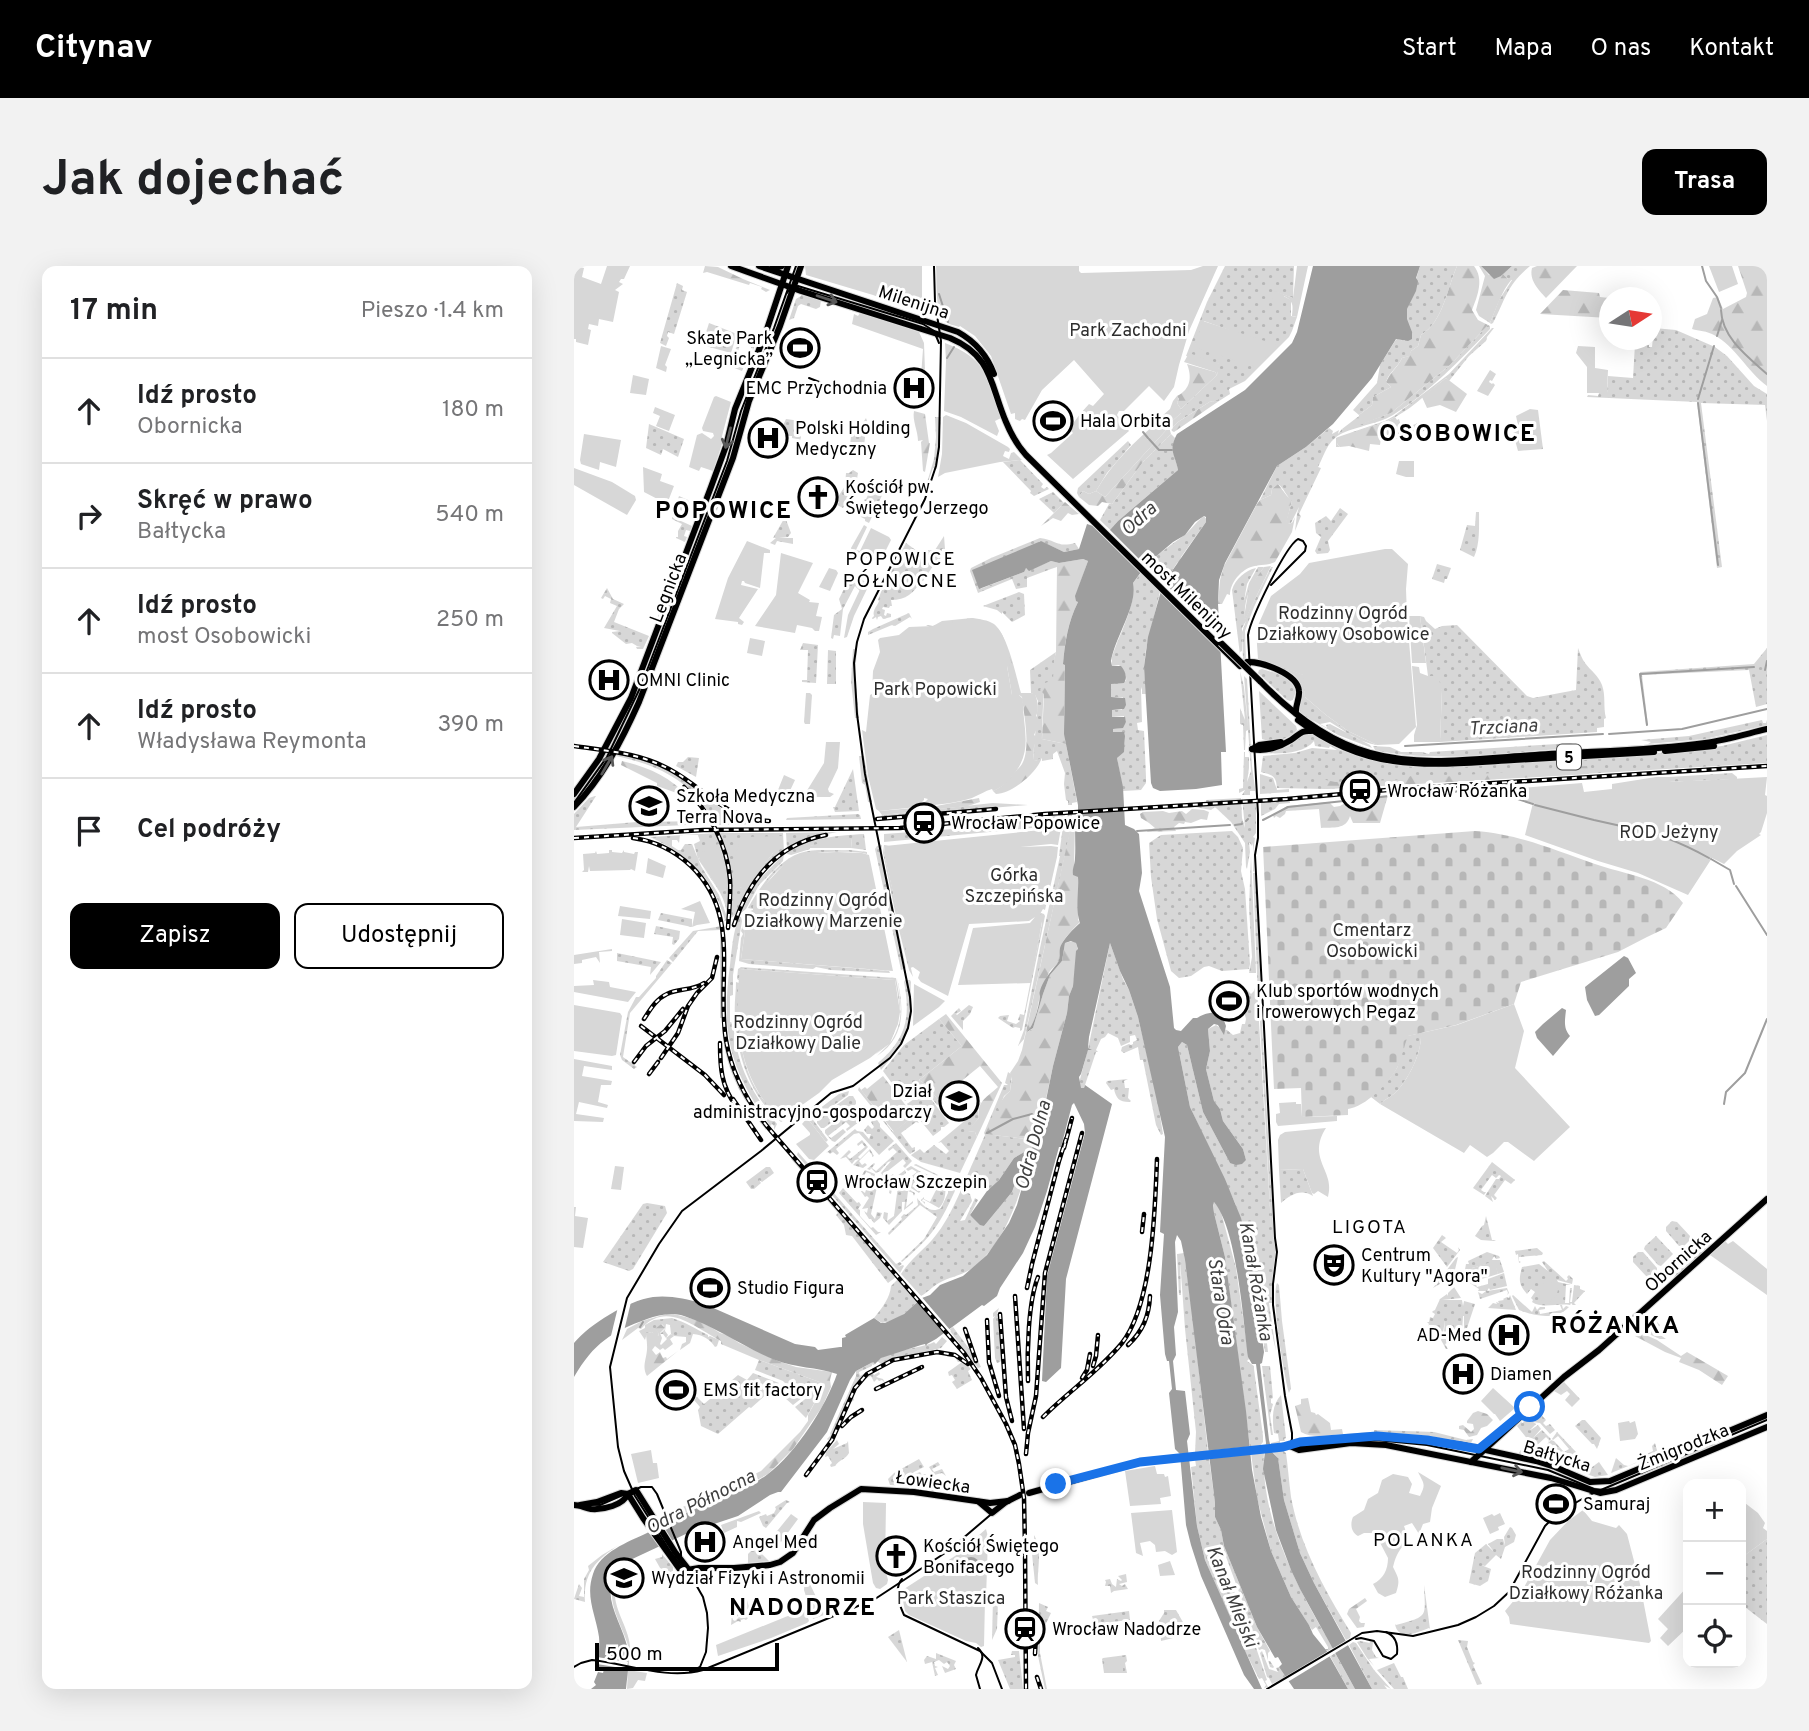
<!DOCTYPE html>
<html lang="pl">
<head>
<meta charset="utf-8">
<style>
  :root { --surface:#fff; --page:#f2f2f2; --text:#202124; --muted:#757577; --line:#e0e0e0; --accent:#000 }
  body { margin:0; font-family:Overpass,sans-serif; background:var(--page); color:var(--text) }
  .controls { position:absolute; right:21px; bottom:21px; display:grid; overflow:hidden; border-radius:14px; box-shadow:0 7px 28px #0002 }
  .controls button { width:63px; height:63px; display:grid; place-items:center; padding:0; border:0; border-bottom:2px solid var(--line); background:var(--surface); color:var(--text); font:35px sans-serif }
  .compass { position:absolute; left:1025px; top:21px; width:63px; height:63px; border-radius:50%; background:var(--surface); box-shadow:0 7px 28px #0002; rotate:78deg }
  .scale { position:absolute; left:21px; bottom:18px; width:184px; box-sizing:border-box; padding-left:7px; border:4px solid #000; border-top:0; font-size:19px; line-height:24px; white-space:nowrap; color:#000; -webkit-text-stroke:5px #fff; paint-order:stroke }
  .stop { position:absolute; width:21px; height:21px; margin:-16px; border:5px solid #1a73e8; border-radius:50%; background:#fff }
  .stop.end { background:#1a73e8; border-color:#fff; box-shadow:0 2px 7px #0008 }
  .list { margin:0; padding:0; list-style:none }
  h2 { display:flex; justify-content:space-between; align-items:center; height:91px; margin:0; padding:0 28px; font-size:30px }
  h2 small { font-size:23px; font-weight:400; color:var(--muted) }
  .list li { display:grid; grid-template-columns:46px 1fr auto; gap:21px; align-items:center; box-sizing:border-box; height:105px; padding:0 28px; border-top:2px solid var(--line) }
  .list b { display:block; font-size:26px; white-space:nowrap }
  .list p { margin:0; font-size:23px; white-space:nowrap; color:var(--muted) }
  .list em { font-size:23px; font-style:normal; color:var(--muted) }
  .actions { display:flex; gap:14px; padding:21px 28px }
  .actions a { flex:1; padding:16px 0; border:2px solid var(--accent); border-radius:14px; text-align:center; font-size:24px; color:var(--accent) }
  .actions .main { background:var(--accent); color:#fff }
  .icon { flex:none; width:38px; height:38px; fill:none; stroke:currentColor; stroke-width:2; stroke-linecap:round; stroke-linejoin:round }
  .map { position:relative; flex:none; width:1193px; height:1423px; overflow:hidden; border-radius:14px }
  header { display:flex; align-items:center; gap:42px; box-sizing:border-box; height:98px; padding:0 35px; background:var(--accent); color:#fff }
  header strong { font-size:33px }
  nav { display:flex; gap:38px; margin-inline-start:auto; font-size:24px }
  .intro { display:flex; align-items:center; justify-content:space-between; box-sizing:border-box; height:168px; padding:0 42px }
  h1 { margin:0; font-size:49px }
  .button { padding:18px 32px; border-radius:14px; background:var(--accent); color:#fff; font-size:24px; font-weight:700 }
  main { display:flex; gap:42px; padding:0 42px }
  aside { flex:1; background:var(--surface); border-radius:14px; box-shadow:0 7px 28px #0002 }
  .map>svg:first-child { display:block }
</style>
</head>
<body>
<header>
<strong>Citynav</strong>
<nav><a>Start</a><a>Mapa</a><a>O nas</a><a>Kontakt</a></nav>
</header>
<div class="intro"><h1>Jak dojechać</h1><a class="button">Trasa</a></div>
<main>
<aside>
<h2>17 min<small>Pieszo · 1.4 km</small></h2>
<ul class="list">
<li><svg class="icon" aria-label="ahead" viewBox="0 0 24 24"><path d="M12 20V5M6 11l6-6 6 6"/></svg><div><b>Idź prosto</b><p>Obornicka</p></div><em>180 m</em></li>
<li><svg class="icon" aria-label="right" viewBox="0 0 24 24"><path d="M7 20v-9h11M14 6l5 5-5 5"/></svg><div><b>Skręć w prawo</b><p>Bałtycka</p></div><em>540 m</em></li>
<li><svg class="icon" aria-label="ahead" viewBox="0 0 24 24"><path d="M12 20V5M6 11l6-6 6 6"/></svg><div><b>Idź prosto</b><p>most Osobowicki</p></div><em>250 m</em></li>
<li><svg class="icon" aria-label="ahead" viewBox="0 0 24 24"><path d="M12 20V5M6 11l6-6 6 6"/></svg><div><b>Idź prosto</b><p>Władysława Reymonta</p></div><em>390 m</em></li>
<li><svg class="icon" aria-label="arrive" viewBox="0 0 24 24"><path d="M6 21V4h12l-3 4 3 4H6"/></svg><div><b>Cel podróży</b></div></li>
</ul>
<div class="actions"><a class="main">Zapisz</a><a>Udostępnij</a></div>
</aside>
<div class="map">
<svg width="1193" height="1423" viewBox="0 0 1193 1423">
  <defs>
    <pattern id="grass-dots" width="8" height="8" patternUnits="userSpaceOnUse" patternTransform="scale(1.75)"><rect width="8" height="8" fill="#d7d7d7"/><path d="M2 2h.1M6 6h.1" fill="none" stroke="#b7b7b7" stroke-width="1.8" stroke-linecap="round"/></pattern>
    <pattern id="forest-firs" width="22" height="20" patternUnits="userSpaceOnUse" patternTransform="scale(1.75)"><rect width="22" height="20" fill="#d7d7d7"/><path d="M5 1l3.5 6h-7zM16 11l3.5 6h-7z" fill="#b7b7b7"/></pattern>
    <pattern id="cemetery-stones" width="16" height="16" patternUnits="userSpaceOnUse" patternTransform="scale(1.75)"><rect width="16" height="16" fill="#d7d7d7"/><path d="M2 7V4a2 2 0 0 1 4 0v3zM10 15v-3a2 2 0 0 1 4 0v3z" fill="#b7b7b7"/></pattern>
  </defs>
  <rect width="100%" height="100%" fill="#fff"/>
  <g fill="url(#grass-dots)" fill-rule="evenodd">
    <path d="M651,0H720L719,32L702,26L717,34V50L723,51L718,65L715,71L671,115L655,123L656,128L645,135V133L638,136L637,135L604,156L597,163L595,158L607,147V143L643,109L645,98L612,90L633,36ZM630,55L680,73L621,80Z"/>
    <path d="M846,0H883C873,23 869,56 847,69L844,80L837,85L836,90L828,92C824,101 815,106 812,116L817,121L799,131L798,139L785,149L779,144L803,117L806,99L821,75L823,73L831,75L833,43Z"/>
    <path d="M938,0H956C933,19 932,32 919,57L917,58L916,57L925,34L938,14L934,13L929,8Z"/>
    <path d="M103,17L109,20L108,24L113,26L100,68L94,66L93,70L95,72L92,80L86,77Z"/>
    <path d="M227,28L247,34L246,41L242,43L227,38L224,40L220,52L215,54L222,33L227,30Z"/>
    <path d="M135,57L163,68L157,87L128,79Z"/>
    <path d="M914,59L916,60V63C886,94 856,126 819,149C803,159 770,162 760,173C752,180 749,192 744,201L747,202L725,248L727,250L721,265L723,248L725,241L717,257L711,259L718,235C712,230 710,222 704,218L698,223L697,229L686,234L703,200L732,181L755,162L759,165L758,168L765,164L764,168L768,163L770,164L817,147L876,99Z"/>
    <path d="M918,62H920L913,71L912,75L895,90L875,115L872,112C853,127 835,146 813,155C796,163 778,164 763,178L766,181H762V172L764,171L811,155L820,150L875,108Z"/>
    <path d="M1080,62L1102,64L1141,81L1153,90L1180,120L1193,128V155L1191,139L1127,137L1148,301L1143,302L1123,136L1013,131L1014,129L1024,130L1025,127H1033L1034,110L1059,112L1061,78L1075,79V81H1078Z"/>
    <path d="M184,68V72L170,106L182,74L168,105L158,101L156,96L165,75L167,76L159,100L163,102L166,101L170,88L175,87L182,69Z"/>
    <path d="M361,151H367L363,203L359,202L349,230L360,193L362,171Z"/>
    <path d="M292,152L293,155L290,180H276L278,160L282,161L283,155L285,163Z"/>
    <path d="M212,153L226,155L228,157V161H224L222,165L227,166L226,177L222,176L223,173L218,172V170H213L212,176L210,178L202,175Z"/>
    <path d="M849,155L851,164L837,173L833,170L834,161Z"/>
    <path d="M75,158L110,173L104,191L89,183L87,189L72,182Z"/>
    <path d="M597,168L601,172C596,184 602,192 604,204L544,255L536,264L526,254L535,238H538L569,196Z"/>
    <path d="M554,175L557,179L533,207L522,225L515,228L509,225L505,231L503,227L504,222Z"/>
    <path d="M446,194L469,218L467,221L470,223L473,221L475,223L460,230L456,227L457,225L429,196Z"/>
    <path d="M279,204L284,207L283,213L269,242L263,239L265,236L262,234L271,220L272,207H275Z"/>
    <path d="M295,214L310,220L311,223L295,257L291,255V253L279,247V245L283,246V247L287,245L291,235L290,234L292,233L299,219L293,215Z"/>
    <path d="M479,226L490,237L480,247L465,233Z"/>
    <path d="M105,230L114,234L116,238L115,247L97,241V236L98,238L102,239Z"/>
    <path d="M766,242L774,248L754,275L756,284L754,287L743,288L741,285L747,271L742,267L741,257L752,250L757,255Z"/>
    <path d="M902,246H905C905,261 906,278 900,291L886,284L893,259L901,260Z"/>
    <path d="M630,250L633,254L632,256L607,291L606,295L603,297L590,317L572,299C583,288 596,280 609,270C617,265 621,256 630,250Z"/>
    <path d="M98,251L118,260L116,265L112,264L110,270L113,271L111,276L102,272V271H104V265L108,258L98,253Z"/>
    <path d="M211,251L217,267L214,271L205,272H219V278L203,275L201,279L196,277L202,272H199Z"/>
    <path d="M370,270L371,283H368L366,294H363L349,315H347C340,327 332,334 317,334L318,340H316L315,342L309,341L308,343L311,344L310,349L312,350L313,347L317,348V351L309,353L307,350L304,351L303,354L302,351L299,353L298,352L300,350C298,344 304,339 305,335L304,334L307,326L332,277L343,285L361,284Z"/>
    <path d="M466,272C483,274 483,282 501,277L505,283L490,286L466,275L406,323L450,306V303L452,302L455,304L477,295V303L453,312V321L442,323L438,313L404,327L396,305L397,302L417,292Z"/>
    <path d="M863,298L877,302L873,313H871L870,317L858,313Z"/>
    <path d="M684,301H690C678,318 669,332 671,353L697,301H699L680,341L671,365L672,395L669,393L668,366L672,355L668,362V350V385L666,386V389L658,324C661,313 672,304 682,302L673,318L670,335L675,317Z"/>
    <path d="M567,307L586,326L572,383L570,401L572,428H568V421L567,424L568,456L563,457L564,464L570,465L572,511V517L567,524L549,525L543,492C549,484 554,476 549,466H539V463L547,462L552,456L550,450L538,451V444H548L549,431H537V417L552,415C553,408 550,405 545,399L538,400V391C544,371 563,337 559,317Z"/>
    <path d="M277,309L280,310L278,314L280,315L283,311L290,315L286,325L281,320L269,343L266,370L260,369L259,373L257,372L260,349L268,343L265,333L274,315L276,314V312Z"/>
    <path d="M33,322L39,333L50,338L45,343L40,356L75,370L69,383H63L62,381L67,380H63L58,377L52,378L38,367V366L46,365L30,362L43,340L36,337L37,333L31,330L29,333L27,332Z"/>
    <path d="M445,326L450,328L451,349L440,355L438,356L428,346V348L423,344L409,340Z"/>
    <path d="M335,347L338,353L336,351L321,360L318,359L294,369V366L299,363Z"/>
    <path d="M846,350L850,351L852,355L861,363L868,360L883,359L953,430L959,432L1002,424L1004,382C1006,387 1008,393 1011,397C1017,405 1024,409 1028,419C1032,430 1029,441 1032,452L1030,453V461L1023,462V466L866,476L868,424L854,410Z"/>
    <path d="M229,377L244,379L242,417L228,416V414H233L234,384H226Z"/>
    <path d="M1193,382V438L1182,441L1175,404L1068,409L1074,459H1072L1066,406L1180,398Z"/>
    <path d="M279,383H283L281,410L285,452H281L277,415Z"/>
    <path d="M254,384L262,385V418H253Z"/>
    <path d="M482,386C479,395 482,405 480,414C478,419 472,423 470,428C469,430 468,469 468,473L492,478L503,536L498,537V539H494V535L492,534L490,518L491,507L483,485L479,488V493L468,495V492L462,495L459,494L464,435L461,429L457,427L456,404Z"/>
    <path d="M683,392L730,409L731,431L752,449L774,465L803,479C786,477 771,465 756,456L746,458L753,462L752,459L756,458L796,479L798,482L764,469L738,454L741,457C788,487 824,492 879,491L1116,476L1193,461L1144,473L1102,479L877,492H839L800,486L787,482L751,465L723,444L722,443L725,442C726,436 729,431 728,425C727,403 698,401 683,392Z"/>
    <path d="M688,403C702,407 716,410 722,425L719,434L716,435L713,434L684,407L685,404Z"/>
    <path d="M666,405L670,421L674,461L670,410L673,413L678,500L681,522V525H676V529H668L671,524L665,527V523L669,522L670,486H671V491H675V502L673,516L677,505L674,464L672,465L671,484H670L669,459L666,458V442L671,454Z"/>
    <path d="M685,425L722,460L723,464C715,474 699,477 688,473Z"/>
    <path d="M56,438H58L35,484H37L59,439L30,502L0,539V531Z"/>
    <path d="M1188,454L1189,457H1192L1193,454V459L1131,473L1074,478L1077,476L1067,474L1115,470Z"/>
    <path d="M736,467L764,483L790,492L824,498L887,499L1098,486L1148,480L1193,469V497L824,519L751,523L703,522C702,510 699,509 687,506L689,490L721,487L738,482L763,484L756,480L755,482L741,480L740,475C730,488 705,488 690,487L715,480L726,470L728,471V469Z"/>
    <path d="M999,477L985,483C928,487 857,497 801,484L799,480L816,481L827,486H848L855,488L856,486Z"/>
    <path d="M44,488C68,492 91,501 111,515C138,534 153,553 188,558L142,559C119,516 88,500 42,490Z"/>
    <path d="M285,490H290L298,536H294L291,519L288,517Z"/>
    <path d="M114,491L125,492L122,511L102,500L104,496H109Z"/>
    <path d="M279,503L285,545L261,546L259,541H261Z"/>
    <path d="M1158,507L1163,511V513L1118,515V511L1110,515L1095,516V511Z"/>
    <path d="M686,508L699,512L703,524L715,523V526L686,528Z"/>
    <path d="M21,530H22L2,561L63,556L131,555L133,552L136,557V558L0,564V548L15,532Z"/>
    <path d="M667,532L668,552L671,562L668,532L670,538H682V567L679,571L681,572L679,587L680,606L679,605V577L678,580L675,576L676,586L673,603L672,601L671,577L657,556L641,541L637,544L621,541L595,543L594,542L632,539V534Z"/>
    <path d="M716,534V537L705,538L701,543L687,550V536Z"/>
    <path d="M419,537L454,539L307,551L308,549Z"/>
    <path d="M284,548L286,549L287,553L212,554L213,552Z"/>
    <path d="M494,548H498V552H501V561H494L497,562L493,580L450,773L444,780L450,764L466,682L486,590H485L489,560L493,553Z"/>
    <path d="M491,549L488,559L310,576V568L394,562Z"/>
    <path d="M658,565L664,571L669,582L667,605L671,623L676,698L675,703L648,705L635,700L630,701L617,710L605,712L597,705L583,653L577,611L575,577L587,569Z"/>
    <path d="M263,566L244,570L213,583L212,567Z"/>
    <path d="M143,567C155,598 156,621 154,654L150,655L151,654C138,610 116,590 76,571ZM106,569H124L126,575L120,578L124,593L145,578L152,600L154,623L146,624L128,600C138,615 153,631 153,651L145,629L127,600L118,578H111L107,584H104L98,580V574H103L105,577Z"/>
    <path d="M146,567H209L210,586C194,596 181,611 171,628C167,637 165,647 157,652C159,622 158,595 146,567ZM208,570L199,587L171,623L166,621V616Z"/>
    <path d="M290,568L292,584L277,582L278,573L236,580V583L217,589L213,588L214,585C242,571 260,570 290,568Z"/>
    <path d="M308,579V588L332,702L327,704L301,583L303,580Z"/>
    <path d="M310,579H315L311,580L310,587L339,711L335,704L324,660L309,587Z"/>
    <path d="M276,584L293,586V588C280,585 267,586 254,586C211,589 197,605 179,643L174,642C186,621 203,595 226,587C241,582 260,585 276,584Z"/>
    <path d="M210,588L209,595L185,619L172,643L166,648L182,617Z"/>
    <path d="M677,590L682,706V707H675L678,691L675,641Z"/>
    <path d="M679,607H681L682,613L687,732H684Z"/>
    <path d="M176,645L170,664L171,665L167,693L315,705L316,707L257,704L242,701L239,703L175,698L165,695L167,672L169,668L167,665L172,648Z"/>
    <path d="M87,647L118,653V661L84,654Z"/>
    <path d="M467,647L470,648L471,650L448,764L446,765V762L441,761L439,762L424,752L426,750L435,749L433,755L442,758L446,755L444,754L446,748L450,749L468,657L466,648Z"/>
    <path d="M165,651H167L168,655L159,709V729L156,730V756L159,757C163,800 176,824 203,858L200,864V860L198,858L196,860L194,857C155,801 147,766 156,699C158,682 159,666 165,651Z"/>
    <path d="M82,660L106,665L105,673L100,679L98,678L99,671L80,668Z"/>
    <path d="M148,660C152,690 148,721 149,752C150,793 167,829 192,861V864C166,831 147,796 148,752H146V664L124,665L99,696L95,692L119,665Z"/>
    <path d="M536,677L549,713L555,724L564,751L583,831L589,868L587,869L582,859L569,794H566L564,781L550,787L547,785L548,781L555,778L557,779L559,778V776L563,774L561,769L556,770V776L547,780L544,772L534,767L531,771L527,773L522,784L524,786H522L510,822H506L505,817L514,783Z"/>
    <path d="M43,687L87,696L76,709L77,701L43,695Z"/>
    <path d="M93,694L98,697L56,747L49,791L63,801L60,803L48,794L46,789L54,746L62,731H65L82,712V710Z"/>
    <path d="M167,701L322,712C328,742 328,749 316,777C331,756 327,735 323,712C330,742 332,771 303,790L315,778L302,788C328,761 329,752 321,714L166,703V715L163,713L164,703Z"/>
    <path d="M331,714H336L337,716C336,726 338,735 338,745C336,770 323,786 307,804L304,797C332,773 337,752 330,716Z"/>
    <path d="M162,716L165,717C162,765 166,823 210,853L216,848L217,850L207,856C176,831 162,787 161,749C160,738 162,727 162,716Z"/>
    <path d="M681,722H683L698,976L685,738H686L688,758L700,977L702,982L698,1015V1037H695L702,1085L696,1059L691,1060L694,1086H691L677,993L672,971L661,937L616,841L604,781L608,776L613,779L629,846L656,897L672,894L669,883L649,855L646,843L640,835L632,803L636,785L634,763L642,759L648,763L653,764L659,769L666,767L668,758H671L672,753L669,742V725L673,724L677,728L680,725Z"/>
    <path d="M395,739L399,741L396,748L389,755V764L377,750L385,742L387,745L382,748L383,749Z"/>
    <path d="M365,753L388,780L345,814L353,819L364,834L378,823L381,826L363,839L350,822L331,835L309,805L330,779Z"/>
    <path d="M847,767C848,786 836,810 824,824C819,830 811,833 806,838L797,831L816,812L823,802L833,770Z"/>
    <path d="M434,806L438,809L436,825L430,830L425,843L429,846L417,859L412,868L460,874L459,881L440,892L425,914L413,925L412,923L414,916L408,918L406,924L401,922L400,919L401,916L393,910L411,869L410,867L430,819H434L431,817Z"/>
    <path d="M554,813L550,815L551,822H555L554,832L557,835L555,836C545,836 542,832 540,823L537,824L532,817L533,815Z"/>
    <path d="M285,821L319,866L340,850L345,857L342,856L327,867L338,882L341,881V885L336,888L334,886L284,824Z"/>
    <path d="M275,825L274,829L242,852L239,849L237,851L254,874L252,876L233,852L265,828Z"/>
    <path d="M351,825L375,857L370,861H367V864L359,870L333,838Z"/>
    <path d="M275,830H279L282,835V838L250,862H247L243,857V853Z"/>
    <path d="M407,836L404,844L405,852L394,865L401,866L403,871L386,907L347,896L338,890L337,889L346,883L350,887L360,879L372,888L375,885L367,876L364,877L394,852L392,849Z"/>
    <path d="M282,840H286L290,845V852L273,865L272,863L276,860L272,856L254,870L257,872L269,863L272,866L261,876L258,875L251,867V864Z"/>
    <path d="M301,851L306,858V861L320,875L305,889L285,867L280,868L262,883L265,887L263,889L259,886L256,888L254,886L252,887L281,863L283,865L289,866L295,873L297,868H293L290,864L294,859L298,863L300,861L297,856Z"/>
    <path d="M288,874L294,881L284,891L286,893L296,883L300,890L298,891V889L295,885L285,895L288,899L291,897L293,899L289,902L279,899L285,893L281,894L278,898L272,891L266,893L275,884L277,886L273,890L276,893L291,881L288,877L284,880L283,878Z"/>
    <path d="M322,877L338,895L331,902L329,900L332,897L329,893L310,908L315,911L319,908L320,910L316,913L305,909L309,910L307,907L317,895L314,896L306,905L302,907L297,902L296,904L293,903L300,897L301,898L298,902L302,905L323,886L319,882L315,885L314,883Z"/>
    <path d="M224,886L322,998L326,996L328,998L324,1001L329,999L330,1000L326,1007L223,889Z"/>
    <path d="M218,892L322,1011L314,1017L278,970L272,969L270,959L262,949L264,947L217,893Z"/>
    <path d="M918,896L941,914L937,918L931,914L920,929L923,932L921,934L917,930L919,936L911,930L922,913H925L927,910L925,909L922,912L918,909L907,924L910,926H912L910,929L899,922Z"/>
    <path d="M342,898L372,913C371,924 373,934 365,942L349,933L348,935L351,936V938L347,934L350,931V933L356,936L368,912L340,899Z"/>
    <path d="M337,900L347,906L341,912H338L341,915L350,907L356,910L352,916L354,911L350,909L338,920L344,925L350,917L352,918L345,927L329,917L319,913L331,904L332,907L323,914L327,915V913L329,916L331,915L343,906L338,903L334,905L332,903Z"/>
    <path d="M450,900L454,901C442,939 431,975 400,1001C390,1009 375,1011 365,1017C358,1021 353,1027 347,1030L327,1008C336,994 347,986 358,974C371,959 379,942 387,924L396,928L398,935L386,955L391,954L401,932L404,934L396,949L410,960L438,926L447,901Z"/>
    <path d="M192,901H196L200,907L188,916L185,914L187,917L180,923H177L172,916Z"/>
    <path d="M729,903L739,930C727,922 716,929 707,937L705,904Z"/>
    <path d="M291,904L301,908L298,920L304,910L315,914L311,924L308,923L310,914L305,912L297,948L301,953L303,946L308,947L306,952L300,957L297,953H295L290,945L293,947L294,942L288,943L295,932L293,930L291,931L284,921L287,922V924L291,927L297,908L292,906L290,910L288,909Z"/>
    <path d="M374,914L383,920C367,957 358,971 328,996L327,995L350,973L363,951L346,939L315,969L314,967L328,953L327,951L330,948L332,949L344,939L343,932C349,940 357,948 367,942L374,927Z"/>
    <path d="M319,915L328,919L341,927L340,930L339,927L334,925L332,941L339,935V937L330,944L331,936H328V945L315,959L309,952L310,946L314,947L313,955L320,950L324,920L319,918L317,928L315,927L317,917Z"/>
    <path d="M269,922L283,937L285,936L287,939L284,943L286,944V950L297,962L299,961L304,966H307L302,969L265,927Z"/>
    <path d="M641,936L647,946L662,1002L675,1093L673,1095L680,1100V1103L689,1170V1176L685,1181H676L651,991L640,947L639,937Z"/>
    <path d="M73,937L91,940L93,947L59,1003L55,1005L29,996L69,938Z"/>
    <path d="M912,950L918,974H922L920,975L907,974L901,970L908,960L910,959Z"/>
    <path d="M1098,955L1103,956L1116,970L1115,975L1110,980H1105L1092,965V961Z"/>
    <path d="M868,969L872,972L867,976L883,987L885,984L884,981L886,984L873,1001L859,982Z"/>
    <path d="M1082,970L1099,988L1087,1000L1084,999L1070,983L1071,980Z"/>
    <path d="M963,982L969,987L968,989L945,991V995L947,996L945,997L944,988L942,989L941,985Z"/>
    <path d="M913,986L925,990L926,992L922,993L920,990L918,994H926L930,1006L924,1008L920,996L898,1002L900,1009L898,1010L903,1021L914,1018V1013L930,1007L933,1020L916,1024L915,1022L913,1025L933,1022L935,1027L933,1029L934,1027L933,1024L906,1033L904,1026L908,1028L912,1025H904L905,1023L888,1012V1009H890L892,998H895L894,995Z"/>
    <path d="M1064,986H1069L1083,1002V1007L1077,1012L1073,1011L1059,996V991Z"/>
    <path d="M610,987L619,1052L634,1186L621,1187L622,1166L611,1063L606,993L607,1029H605L603,988Z"/>
    <path d="M884,991L879,1012L883,1014L880,1018L878,1014L874,1013L859,1022L882,992Z"/>
    <path d="M970,995L992,1015L994,1013L993,1011L995,1009L999,1013L998,1018L983,1014L984,1016L997,1019H992L991,1037H995L996,1022H998L996,1036H998L1000,1019L1006,1020V1023L1011,1025L1000,1037L1002,1039H999L997,1037L996,1039C983,1037 968,1043 958,1036L959,1034L957,1032L961,1026L957,1023L953,1028C944,1018 945,1013 948,1001L965,998L974,1005L968,996Z"/>
    <path d="M324,1013L344,1035C334,1046 322,1055 308,1057L300,1052C308,1042 316,1032 317,1020Z"/>
    <path d="M703,1017L705,1019L708,1055L717,1122L715,1127C710,1109 697,1032 703,1017Z"/>
    <path d="M880,1021L887,1032L868,1034H888L889,1040L890,1035L901,1038L892,1065V1067L896,1069L893,1072L891,1069H888L871,1078L874,1083H872L867,1074L868,1070L864,1068H890V1050H889L888,1066L870,1067L871,1054L869,1067H863L854,1060L855,1058L853,1056H855L856,1051L859,1052L861,1048L858,1046L859,1045L861,1044L866,1033L873,1028L874,1030V1027Z"/>
    <path d="M936,1029L942,1044L914,1042L919,1037L923,1038L922,1036L925,1037L924,1035L930,1034L929,1033L933,1031L935,1032Z"/>
    <path d="M939,1029L958,1046L961,1040L963,1044L966,1041H971V1043L965,1044L966,1048L988,1044L986,1039H988L989,1043L992,1040L995,1041C982,1055 960,1050 945,1044L938,1030Z"/>
    <path d="M425,1042L423,1048H424L428,1093L426,1096L423,1097L421,1092L419,1053L421,1050L419,1051V1047Z"/>
    <path d="M1071,1048L1074,1049L1062,1056L1079,1063L1083,1056L1086,1059L1082,1066L1092,1073H1086L1061,1062L1059,1059Z"/>
    <path d="M98,1052C111,1056 122,1063 134,1069V1071L136,1070L145,1074L143,1080L141,1081C136,1073 129,1069 119,1068L116,1077L106,1084L108,1078L112,1076V1071L100,1070L97,1068L96,1059L92,1058L91,1065L94,1069L92,1072L89,1068H86L91,1063L89,1059L87,1058L82,1063L85,1068L83,1071L78,1066L73,1067L71,1074L65,1065L71,1062V1059L80,1054Z"/>
    <path d="M379,1061L396,1084H399L407,1101L404,1102L376,1065L375,1064Z"/>
    <path d="M368,1071L373,1075L367,1082L338,1089L336,1088L307,1098L303,1095C318,1082 344,1084 360,1076L362,1078Z"/>
    <path d="M374,1087L385,1091L397,1103L394,1105L398,1114L383,1123L378,1116L381,1114L378,1109L375,1110L374,1106L388,1096H384L380,1090L373,1091Z"/>
    <path d="M185,1094L251,1118L232,1152L221,1141L235,1130L230,1123L224,1127L228,1132L219,1139L211,1132L213,1129V1119L209,1115L181,1104Z"/>
    <path d="M299,1096L302,1098L299,1099L298,1098V1100L285,1106L286,1110L302,1101L303,1103L298,1106L300,1109L305,1106L306,1108L302,1111L309,1113L311,1117L308,1114L305,1115L303,1113L300,1116L297,1110C287,1114 277,1121 280,1134L276,1137L273,1135L257,1173L254,1174L253,1173L257,1169L256,1168L282,1110V1105Z"/>
    <path d="M688,1100H696L699,1132L697,1133V1137L699,1138L696,1149L699,1169H697Z"/>
    <path d="M179,1107L205,1117L177,1142L175,1141L144,1168L127,1160L124,1144L126,1141L120,1134L123,1131L130,1138L164,1109L173,1114Z"/>
    <path d="M707,1129L712,1172L710,1173L711,1175H706V1178L698,1179L697,1177L705,1175L704,1168L700,1167C698,1151 698,1139 707,1129Z"/>
    <path d="M962,1143L972,1154L969,1157L972,1160L976,1158L981,1164L976,1168L966,1157L959,1156L962,1158L955,1165L964,1159L967,1163L959,1172L968,1164L977,1173L974,1176L975,1174L972,1171L961,1181L964,1184L966,1183L964,1186L966,1185L964,1191L961,1189H957V1193L921,1185L944,1188L947,1184H950L951,1180L960,1188L963,1186L955,1175L958,1173L955,1175L943,1160L947,1156L949,1157L950,1154Z"/>
    <path d="M1008,1154H1011L1027,1172L1023,1183L1020,1178H1018L1001,1160Z"/>
    <path d="M800,1164L860,1166L892,1174L899,1173L897,1177L855,1170L800,1166Z"/>
    <path d="M983,1166L1002,1186L1000,1190L997,1189L999,1194L1009,1195V1203L1007,1206L988,1197L968,1192V1183L977,1174L980,1175L990,1186L995,1183L984,1170L979,1174L978,1173Z"/>
    <path d="M1140,1173L1142,1180L1068,1211L1066,1206Z"/>
    <path d="M263,1174L265,1178L259,1183L273,1177L274,1175L275,1187C272,1193 265,1194 261,1200L257,1201L256,1199L258,1197L254,1190L251,1191L252,1186Z"/>
    <path d="M1081,1177L1084,1188L1037,1207L1042,1192L1050,1199L1054,1200L1068,1194L1069,1190L1079,1185L1078,1180Z"/>
    <path d="M708,1184L712,1187C714,1201 715,1216 717,1231C726,1280 751,1325 777,1367L776,1372L772,1374L740,1317L726,1287L710,1234L704,1192L698,1185Z"/>
    <path d="M690,1186C686,1254 726,1326 759,1382L753,1386L751,1383H754V1381L742,1361L738,1364L717,1331L697,1285L683,1232L677,1187Z"/>
    <path d="M635,1192L641,1237V1251L647,1264L650,1280L683,1361L696,1385L694,1387V1395H696L700,1401L699,1402L696,1401L691,1384L688,1383L685,1384L677,1361L668,1339L669,1337L651,1288L646,1290L650,1299L646,1301L641,1290H637L651,1325L658,1320L668,1345L664,1346L667,1354L672,1352L693,1414L691,1415L694,1421L690,1422L692,1419L688,1412L685,1413L665,1373L631,1294L623,1260L617,1201L622,1200L621,1193Z"/>
    <path d="M345,1193L350,1201L338,1207L336,1215L320,1214V1218H331V1220L316,1219L314,1213L320,1207Z"/>
    <path d="M364,1196L366,1199L358,1203L360,1206L368,1203L372,1210L368,1207L360,1209L357,1220L361,1221V1226H357L356,1217L344,1215L341,1208L346,1206L348,1209L351,1208L353,1210L359,1207L355,1201Z"/>
    <path d="M1025,1196L1034,1209L1021,1211L1010,1207Z"/>
    <path d="M212,1234L216,1236L213,1237L192,1262L189,1260L185,1251L192,1248L193,1250L200,1247L202,1243L201,1241Z"/>
    <path d="M936,1261L938,1262L942,1269L940,1276L931,1281L927,1293L922,1289L911,1300L907,1299L917,1303L914,1315L906,1320L895,1317L901,1287L912,1278L920,1286L914,1278L923,1273H929L931,1280L930,1271Z"/>
    <path d="M460,1269C469,1285 463,1301 464,1319L461,1317L458,1288L461,1286Z"/>
    <path d="M1193,1273V1358L1167,1338V1292Z"/>
    <path d="M45,1279C22,1294 9,1307 11,1336L0,1333L5,1318L8,1322L5,1330L10,1331V1313L15,1304L14,1300L28,1289Z"/>
    <path d="M181,1281L195,1295L174,1297V1288Z"/>
    <path d="M88,1288L99,1301V1305L90,1309L81,1293L88,1291Z"/>
    <path d="M552,1308L553,1316L545,1318L548,1320L551,1318L554,1323L540,1325L537,1327L536,1320H531L532,1316L531,1314L536,1313L538,1318L542,1321L543,1313L547,1315L548,1314L544,1310Z"/>
    <path d="M850,1319L856,1363L855,1362C844,1366 824,1376 821,1358L822,1359C856,1350 851,1351 850,1319Z"/>
    <path d="M171,1331L170,1332L173,1334L177,1349L172,1354L170,1353L167,1354V1356L164,1355L157,1359L158,1348H162V1344H156V1351V1342L154,1341L156,1340L154,1335L164,1340L165,1350L158,1351L159,1354L161,1355L166,1350H174V1347L176,1346L165,1333Z"/>
    <path d="M419,1332H423L424,1336L423,1363L418,1374Z"/>
    <path d="M465,1337L474,1341L472,1345L477,1347L466,1370V1387L473,1423H471L464,1390Z"/>
    <path d="M590,1344H602L610,1358L597,1368L599,1372L587,1375L586,1356L585,1355L590,1347Z"/>
    <path d="M555,1345L556,1354L537,1356V1359L520,1357L518,1350Z"/>
    <path d="M325,1364L333,1396L314,1371Z"/>
    <path d="M884,1374L894,1375L893,1381L899,1396L901,1397L899,1399L908,1418L903,1419Z"/>
    <path d="M786,1375L796,1377L795,1375L799,1376L798,1384L802,1391L805,1392L795,1393L800,1400L793,1392L783,1376Z"/>
    <path d="M779,1376L782,1377L800,1404L817,1423L810,1419L813,1423H798L775,1379Z"/>
    <path d="M438,1385H445L449,1423H436L424,1394L441,1391V1389H437Z"/>
    <path d="M688,1385L695,1403L704,1406L702,1402L705,1401L712,1411L698,1418L695,1412L693,1411L686,1387Z"/>
    <path d="M362,1387L382,1395L380,1399L382,1403L371,1407L368,1400L374,1403L376,1400L373,1396L370,1398L365,1394L360,1396L361,1400L364,1401L361,1402L364,1409L361,1410L358,1396L351,1398L350,1394L353,1390L362,1393Z"/>
    <path d="M761,1387L781,1423H774L756,1390Z"/>
    <path d="M552,1389L553,1395L551,1397L553,1407H530L528,1393L529,1392Z"/>
    <path d="M820,1397L827,1411H829L834,1423H820L803,1404Z"/>
  </g>
  <g fill="url(#forest-firs)">
    <path d="M131,0L144,1L169,13L196,24L192,26L187,23L188,21L176,17L175,19L133,6L129,7Z"/>
    <path d="M883,0H900C910,13 904,29 898,44L904,54L914,59L876,99L817,147L770,165L768,163L785,150V149L798,139L799,131L817,121L812,116C816,106 824,101 828,92L835,90L837,85L844,80L847,69C869,56 873,23 883,0Z"/>
    <path d="M905,0H907L915,9L927,10L929,8L934,13H938C927,26 923,41 916,57L905,50L902,44L911,10Z"/>
    <path d="M963,0H1003L972,32C964,23 955,14 958,2Z"/>
    <path d="M1164,0H1193V120C1173,105 1161,80 1140,69C1133,65 1125,65 1118,63L1121,53L1133,48L1139,32L1144,31L1149,43L1172,31L1173,27Z"/>
    <path d="M989,24L1025,27L1026,31L1035,32V52L966,48Z"/>
    <path d="M613,98L641,106L643,109L607,143L603,137L605,133L603,130C617,123 618,111 613,98Z"/>
    <path d="M872,112L893,128L882,146L866,139L853,142L848,131Z"/>
    <path d="M645,133V135L600,166L598,165L597,163L604,156L637,135L638,136Z"/>
    <path d="M956,143L964,144L969,183L944,185L939,167L945,164L942,150Z"/>
    <path d="M340,145L351,148L355,177H356L351,206L349,205L347,176L349,174L344,175C344,165 338,154 340,145Z"/>
    <path d="M812,156L811,164H808L806,179L796,178L795,185L775,180L766,181L763,178C770,166 798,161 812,156Z"/>
    <path d="M595,161L597,168L569,196L538,238L528,236L524,240L515,239L505,231L509,225L515,228L522,225L531,231Z"/>
    <path d="M704,218L713,230L718,234L712,258L718,257L721,251L718,266L701,296C693,300 685,298 677,301C666,305 656,317 656,329L653,328L648,338H644L646,314L650,300L683,238L686,234L697,229L698,223Z"/>
    <path d="M491,236L505,248L498,249L494,247L487,255L479,252L467,260Z"/>
    <path d="M509,293L514,295L503,326L502,330L504,336C494,356 491,375 489,398H491L490,455L492,478L468,473L470,428L466,424L471,417L479,414L480,394L482,386L483,301L477,303V295L485,297Z"/>
    <path d="M697,300L671,354L670,351L675,322L690,301Z"/>
    <path d="M398,352C405,353 414,354 420,358C434,369 442,410 447,427H457L461,428C464,436 465,443 462,450L464,452V460L460,469L463,471L460,481L459,493L462,495L468,491C464,506 439,527 422,528L419,525C429,521 434,514 440,507C443,503 445,503 448,498C457,482 450,450 448,431L445,429H438L433,400L352,359L359,360L368,355Z"/>
    <path d="M48,495C74,501 97,511 114,531L83,520V517L47,499Z"/>
    <path d="M988,498L994,501L1013,500L1015,508L752,523L741,511L744,509L752,514L761,516L821,514L837,510L851,512L984,502Z"/>
    <path d="M814,529L806,557H779L776,550C772,564 759,561 747,562L745,543L712,545L711,548L706,552L702,550L700,552L699,549L713,540L755,536L760,541L766,540L778,533Z"/>
    <path d="M405,532L406,536L394,540L308,549L305,545L362,540Z"/>
    <path d="M618,543L630,544L635,546L633,554L627,553L617,557L611,556L610,558L605,557L600,561L602,565L573,566L574,564L581,562L575,557L567,552L566,548L569,546L589,545L595,547L608,545L612,548Z"/>
    <path d="M497,560L501,561L500,600L504,611V654L506,656C501,661 488,674 487,681C485,686 487,692 484,697C482,700 478,702 476,705C472,712 469,722 466,730C463,742 462,757 454,766L459,762L469,728L476,709L488,695L491,677L499,675L502,677L504,684L499,720L495,730L493,747L479,800L465,865L460,874L411,868L420,850H424L428,846L424,843C427,835 430,830 436,825L438,813L436,807L444,795L448,784Z"/>
    <path d="M372,748L428,817L403,871L401,866L393,865L405,852C403,835 412,832 424,821L406,800L364,834L353,819L345,814L388,780L365,753Z"/>
    <path d="M309,810L340,850L320,866L287,824L291,821L293,823Z"/>
    <path d="M1133,973L1138,978L1101,1012L1097,1009Z"/>
    <path d="M96,1047L127,1055L146,1067L153,1069L165,1077L204,1095L222,1101L258,1106L256,1114L257,1121L248,1141L219,1183L194,1208L163,1225L99,1252V1247L95,1246L122,1236L187,1205L226,1166L234,1155V1149L251,1118L185,1094L147,1078V1075C121,1062 93,1034 67,1063L64,1062L48,1074L53,1063L68,1055Z"/>
    <path d="M87,1058L91,1062L86,1067L88,1072L86,1078L87,1079L93,1073L92,1072L97,1068L100,1070L96,1073L99,1078L91,1084L89,1082L86,1084L81,1080L78,1084L82,1089L86,1086L89,1092L92,1091L93,1093L104,1085L73,1110C67,1099 74,1091 73,1079C73,1075 72,1071 72,1067L78,1066L84,1070L85,1068L81,1063Z"/>
    <path d="M1065,1066L1083,1074L1107,1090L1113,1086L1154,1110L1148,1119L1125,1104L1105,1096L1107,1092L1091,1086L1061,1070Z"/>
    <path d="M990,1116L1006,1133L998,1141L991,1134L996,1128L993,1125L987,1129L980,1125Z"/>
    <path d="M734,1132L737,1146L741,1147L742,1149L744,1148L756,1157L757,1164L768,1163L769,1168C755,1169 739,1173 727,1166L721,1140L727,1138V1133Z"/>
    <path d="M904,1145L913,1148L919,1154L913,1160L907,1162L903,1169L895,1171L890,1164L885,1163V1160L889,1159L897,1166L900,1163L899,1158L893,1157V1155L899,1147Z"/>
    <path d="M791,1332L793,1335L782,1343L786,1351L785,1355L787,1357H791L790,1361L783,1362L773,1348L775,1343Z"/>
  </g>
  <path fill="url(#cemetery-stones)" d="M901,565C945,568 980,584 1021,598C1049,608 1090,612 1109,637L1092,662L1073,671L1044,686L947,716L940,738L882,759L834,770C830,780 828,792 823,802C815,817 791,841 774,843V849L728,851L727,822L700,823C696,742 693,662 689,581Z"/>
  <g fill="#d7d7d7">
    <path d="M0,0L10,2L8,11L27,18L33,0H56L50,13H47L45,16L49,18L41,24L45,26L39,56L25,53L24,60L15,58L14,63L17,64L14,79L2,76V73H0Z"/>
    <path d="M231,0H348V45L344,46L299,29L232,9Z"/>
    <path d="M362,0H505V5L507,7L617,4L629,0H644L615,65L605,99L600,121L590,135L575,120L550,145H545L543,149L555,165L499,213L473,189L477,187L499,167L495,163L506,148L515,138L519,140L530,128L500,94L468,124L451,154L448,153L446,155L441,153V147L437,148L417,90L401,70L386,60L385,61C379,59 372,58 369,53C361,44 363,13 362,0Z"/>
    <path d="M723,0H734L723,51L718,50C719,40 720,35 710,30L706,37L698,35L701,25L719,32Z"/>
    <path d="M1135,0H1158L1164,18L1145,26Z"/>
    <path d="M286,47L345,66L350,77L352,134L351,138H345L349,83L278,58L280,48L284,50Z"/>
    <path d="M629,55L697,77L704,80L682,101L620,81Z"/>
    <path d="M371,77C412,92 415,113 427,152L421,155L425,165L423,170L387,151L370,145L372,95Z"/>
    <path d="M87,80L97,83L91,99L93,101L92,106L82,102Z"/>
    <path d="M1004,80L1021,81V102L1034,104L1033,127H1013V101L1002,87Z"/>
    <path d="M615,87L646,98L643,109L641,106L610,96Z"/>
    <path d="M916,104L922,108L918,115L916,114L915,116L918,118L919,117L921,119L914,130L903,125Z"/>
    <path d="M59,109L75,113L72,129L56,127Z"/>
    <path d="M142,130L157,136L148,170V178L139,205L127,201L125,205L115,201L123,169L128,167L137,173L140,170L139,167L129,165L128,162L140,131Z"/>
    <path d="M603,130L605,133L603,137L607,143V147L595,158L587,152L588,150L596,143L599,135Z"/>
    <path d="M81,141L101,149L95,165L82,160L86,150L79,147Z"/>
    <path d="M372,149L392,157L434,181L436,183L435,186L431,185L429,190L435,193L437,187L440,186L448,194L426,196L371,207L364,211L368,188L369,151Z"/>
    <path d="M821,151L823,154L825,153L829,166L828,173H819L818,175L811,170H807L808,164L811,163L812,156Z"/>
    <path d="M586,154L595,161L531,231L522,225C538,197 561,175 586,154Z"/>
    <path d="M10,168L47,174L42,201L26,196L25,204L7,198L6,194Z"/>
    <path d="M825,195H840V211H832L822,208Z"/>
    <path d="M69,201L88,208L86,215L100,220L93,238L70,226Z"/>
    <path d="M0,202L38,216L61,230L62,234L53,249L0,219Z"/>
    <path d="M290,259L293,261L282,284L286,285L297,262L315,271L317,274L306,296L301,293L292,292L293,290L289,289L288,291L279,288L277,282Z"/>
    <path d="M173,275L196,284V287H190L186,322L171,317L170,315H168L167,319L184,323L165,352L170,356L168,359L164,358V356L141,353L154,312Z"/>
    <path d="M811,283H818L834,298L832,323L833,350L842,461L825,478L803,479L774,465L752,449L731,431L729,409L684,393L682,364L697,330L726,308L735,297Z"/>
    <path d="M207,287L239,297L224,327L236,334L235,336L245,337L242,350L248,351L245,365H241L238,362L223,359L221,367L181,360L202,329Z"/>
    <path d="M255,302L262,304L264,307L256,325L245,321Z"/>
    <path d="M290,315L294,316V321L280,350L273,371L270,372L274,349Z"/>
    <path d="M835,350H846L852,397H838Z"/>
    <path d="M398,352C432,358 428,370 438,398L433,400L438,429H445L449,433C448,460 460,483 440,508C434,516 429,521 419,525L418,523C411,525 405,529 398,532C382,537 364,539 347,540L354,533L350,532V534L343,541L305,545L302,543L294,510L288,464L292,466L296,429L298,428L299,405L306,386L304,374L306,372L325,369L335,361L359,360Z"/>
    <path d="M176,372L191,375L188,390L173,387Z"/>
    <path d="M838,400L845,401L846,407L854,410H864L868,424L866,476H840V469L843,459Z"/>
    <path d="M232,427H236L238,429L236,458H231L230,456Z"/>
    <path d="M252,476H266L264,502L254,523L255,526L260,528L256,531H229L250,497Z"/>
    <path d="M210,509L221,514L214,529L204,524Z"/>
    <path d="M1082,511H1095V516L1110,515V511H1118L1119,515L1193,511L1191,529L1193,530V547L1187,566L1185,568L1187,569L1163,585L1150,598L1138,592L1114,629L1064,607L1024,595L951,569L959,537L920,526V522L934,523L1008,517L1010,526L1038,523V518Z"/>
    <path d="M487,562L484,579L477,578L446,581L477,580L484,581L483,591L471,644L469,643L466,648L469,650L457,717L384,719L399,662L456,657L461,651L455,655L395,658L374,730L347,716L344,712L346,706L339,701L336,702L310,587L311,580Z"/>
    <path d="M209,570V582L199,587L171,624L166,621V616L162,613C158,595 161,588 168,571Z"/>
    <path d="M278,572L277,582H236V580L257,574Z"/>
    <path d="M145,578L152,600L154,623L146,625L124,593L126,592L125,586L134,585V581Z"/>
    <path d="M35,584H38V586L48,587L50,584V586L60,588L61,586H64L61,605L57,603L56,604L16,605L15,600L14,606H8L10,604L9,588L21,587L22,585L23,588L35,587Z"/>
    <path d="M263,586L288,587L295,589L319,705L167,693L171,665L169,664L176,645L179,644V640L190,620L214,594L225,590L239,587Z"/>
    <path d="M74,592L92,600L89,612L72,607Z"/>
    <path d="M126,635L136,657L123,659L118,661L121,646L107,643Z"/>
    <path d="M46,640L77,645L76,653L44,650Z"/>
    <path d="M48,653L72,657L70,672L46,669Z"/>
    <path d="M38,683V685L25,686L26,697L22,691L8,694V697L0,698V689Z"/>
    <path d="M166,703L321,714L326,746L324,758L316,776L296,792L258,814L245,827L207,854C165,815 159,757 166,703Z"/>
    <path d="M19,714L35,716L36,721L62,726L54,736L0,726V720L20,719Z"/>
    <path d="M340,718L371,735L365,741L339,760Z"/>
    <path d="M940,738L950,765L941,802L996,861L962,893L960,895L934,876H930L919,887L913,891L896,879L890,887L806,838C811,833 819,830 824,824C836,810 848,786 847,767L883,759Z"/>
    <path d="M0,739L46,747L48,750L42,789L38,790L0,785Z"/>
    <path d="M0,793L38,800V804L10,800L8,810L38,815L37,819H27L24,836L34,839L33,842L5,836L2,848L30,852L29,856L0,855Z"/>
    <path d="M722,836V838H727L728,851L763,850V855L704,860L702,856V848L706,847L705,837Z"/>
    <path d="M233,852L255,880L240,894L235,893L222,878L236,869V867L228,858Z"/>
    <path d="M752,862C732,893 762,905 754,931L744,925L740,928L738,927L729,903L705,904L704,874L706,869L711,866Z"/>
    <path d="M41,900L50,901L47,924L37,923Z"/>
    <path d="M0,941H2L1,950L14,952L9,982L0,981Z"/>
    <path d="M1151,975L1154,978L1159,975L1193,1003V1029L1136,989Z"/>
    <path d="M921,995L924,1008L901,1015L898,1002Z"/>
    <path d="M981,1016L984,1024L982,1031L975,1036H969L964,1028L965,1018Z"/>
    <path d="M919,1122L941,1142L926,1155L921,1148H920L907,1135Z"/>
    <path d="M1055,1155L1056,1157L1061,1155L1064,1168L1061,1173L1046,1175L1044,1157Z"/>
    <path d="M77,1184L79,1197H83L85,1212L64,1217L57,1188Z"/>
    <path d="M581,1200L583,1208H590L591,1211L594,1210L597,1230L586,1232L587,1238L556,1240L551,1205Z"/>
    <path d="M844,1206L867,1220L858,1242L856,1256L849,1258L845,1268L838,1257L830,1260C836,1276 829,1277 823,1289C821,1293 820,1297 819,1301C825,1313 826,1314 822,1327L811,1331L804,1327L799,1318C809,1313 814,1304 814,1292L801,1267H790L784,1270C777,1266 776,1258 779,1251L790,1244L794,1233L804,1227L808,1214L819,1208L834,1211L838,1218L835,1227L846,1230C852,1218 850,1218 844,1206Z"/>
    <path d="M1167,1234L1184,1247L1191,1257L1189,1262L1193,1265V1273L1167,1292Z"/>
    <path d="M289,1236L312,1237L311,1302L314,1314L313,1318L306,1323L302,1322L299,1317L289,1258Z"/>
    <path d="M598,1244L603,1286L598,1289L591,1285L582,1286L581,1279L576,1275L566,1277L569,1290L562,1287L557,1247Z"/>
    <path d="M1009,1244L1018,1255L1042,1262L1045,1259L1053,1268L1066,1318L1077,1375L1075,1377L936,1358L935,1351L931,1345L948,1325L976,1274L994,1255Z"/>
    <path d="M185,1245L187,1247L167,1256L163,1255V1261L150,1267L147,1259Z"/>
    <path d="M926,1247L931,1258L924,1261L925,1264L916,1268L909,1252L918,1248L920,1250Z"/>
    <path d="M217,1248L224,1253L207,1276L199,1270Z"/>
    <path d="M412,1263L414,1271L412,1333H411L410,1380L407,1381L402,1377L392,1375L335,1349L331,1345L327,1325L381,1290Z"/>
    <path d="M596,1295L601,1309L586,1310L584,1299Z"/>
    <path d="M51,1301L50,1305L43,1312C42,1318 40,1325 41,1330C42,1348 58,1367 56,1387C51,1359 21,1326 51,1301Z"/>
    <path d="M231,1308L250,1347V1349L239,1353L230,1324Z"/>
    <path d="M1114,1320V1361L1094,1380L1086,1372L1094,1363L1084,1353Z"/>
    <path d="M231,1343L235,1355L233,1357L197,1372L144,1390L142,1379Z"/>
    <path d="M546,1392L547,1399H549V1406H534V1400L532,1397L533,1394Z"/>
    <path d="M54,1404L73,1407L71,1415L64,1414L59,1422L53,1423Z"/>
  </g>
  <g fill="#9e9e9e">
    <path d="M739,0H846L842,12L844,15L842,25L833,43V53L838,66V73L834,75L822,73L798,112L759,158L732,181L703,200L651,297L645,314L644,338L652,486H647L648,519L622,523L586,525L579,522L577,517L570,401L574,371L589,318L632,256V251L630,250L621,256L611,269L599,276L573,298L559,317C564,339 541,371 537,395L538,400H547C551,405 554,411 550,417L537,418V431L551,432L552,439L550,443L538,444V451H551L552,456L549,462L539,463V466H550L551,470L550,486L543,492L549,521L551,559L560,563L565,568L568,607L565,625L596,721L600,762L602,764L607,765L619,752H623C633,746 636,747 647,746L652,760L650,769L644,759L640,758L634,763L636,785L632,803L640,835L646,843L649,855L669,883L672,894L668,898L662,899L656,897L629,846L613,779L608,776L604,781L616,841L651,913L667,952L677,993L690,1086L688,1097L686,1098L695,1174L698,1186L704,1192L710,1234L726,1287L740,1317L798,1423H781L726,1323L717,1304L702,1264L689,1203L692,1177L682,1098H678L674,1091C669,1054 663,963 640,936L639,939L640,947L651,991L672,1145L678,1204L687,1251L697,1285L717,1331L735,1359L739,1368L752,1384L774,1423H720L705,1401L708,1398L704,1391L701,1392L683,1361L650,1280L647,1264L641,1251V1237L611,994L607,975L603,969L601,976L604,1046L600,1061L602,1089L599,1095L602,1124L611,1125L616,1168L613,1175L623,1260L631,1294L688,1423H680L670,1409L627,1310L617,1279L612,1259L606,1188L601,1183L595,1127L598,1123L595,1095H593L591,1088L586,1029L590,968L586,966L591,871L564,751L555,724L546,705L536,677L515,771L514,782L518,784H514L507,808L505,811L507,822H510L511,819L538,838L492,1013L487,1102L472,1116L468,1115L473,1010L511,867L510,858L500,837L498,839L487,881H485L473,925L461,961L449,987L426,1022L423,1030L410,1040L408,1039L362,1073L353,1078L352,1080L351,1078L347,1079L307,1092L301,1098L299,1096L282,1105L276,1114L253,1166L207,1226H204L196,1229L164,1250L116,1266L54,1295V1298C18,1323 48,1352 54,1384C56,1396 53,1411 52,1423H17L22,1419L20,1416L24,1406L29,1407L30,1403H24C24,1394 26,1381 25,1371C22,1349 11,1331 19,1308C26,1286 54,1276 73,1267C79,1264 85,1259 91,1255C98,1251 108,1249 116,1245C142,1235 171,1225 194,1208C222,1187 252,1140 263,1108C243,1101 221,1102 201,1094C169,1081 141,1060 110,1050C97,1046 85,1049 73,1053C37,1066 20,1077 0,1111V1077C16,1058 53,1035 79,1031C96,1029 112,1033 128,1037L221,1078L241,1081L244,1084L266,1081H268V1072L272,1071L271,1069L300,1052L307,1057H311L330,1048L348,1032L356,1029L366,1019L389,1010L413,989L435,957L443,939L455,897L447,901L438,926L410,960L406,959L396,949L413,925L425,914L440,892L459,881L463,871L471,839L479,800L493,747L495,730L499,720L502,685L504,683L502,677L497,675L491,677L488,695L476,709L469,728L459,762L453,766C460,759 465,741 466,730C466,729 465,727 466,725C468,716 477,705 483,698C487,692 485,688 486,682C488,674 500,662 506,657C501,644 505,626 504,611L499,609C498,602 501,599 501,592C502,577 500,563 502,549L504,548V539L490,468L491,399L489,398C491,376 494,356 504,336L502,335L501,330L514,295L509,293L485,297L477,295L455,305L452,302L450,306L405,323L398,304L467,275L490,286L505,283L513,258L535,265L544,255L604,204C601,188 594,185 603,168L671,124L718,77L723,66Z"/>
    <path d="M907,0H938L927,10L920,13Z"/>
    <path d="M1050,690L1054,692L1062,707L1055,713V720L1025,749L1021,750L1013,734L1011,721Z"/>
    <path d="M988,742L992,744C991,754 989,762 996,770L979,790L963,772L961,766L969,758Z"/>
    <circle cx="397" cy="1299" r="8"/>
  </g>
  <g fill="#fff">
    <path d="M513,254L533,261L574,302L569,309Z"/>
    <path d="M588,315L651,376L650,389L584,324Z"/>
    <path d="M346,1029L377,1065L373,1068L342,1033Z"/>
    <path d="M55,1036H57L50,1065L36,1074L44,1041Z"/>
    <path d="M773,1374L776,1378L712,1417L709,1412Z"/>
    <path d="M23,1391L54,1396L53,1403L23,1398Z"/>
  </g>
  <g fill="none" stroke-linecap="round" stroke-linejoin="round">
    <g stroke="#9e9e9e" stroke-width="2">
      <path d="M1128,0L1132,15L1143,31L1147,42"/>
      <path d="M365,28L374,56"/>
      <path d="M1147,44C1148,72 1174,91 1193,108"/>
      <path d="M1143,70L1148,54"/>
      <path d="M373,92L380,81"/>
      <path d="M1124,133L1140,80"/>
      <path d="M1124,137L1144,299"/>
      <path d="M569,166L574,172"/>
      <path d="M575,173L585,184H598"/>
      <path d="M346,289L355,295L361,296"/>
      <path d="M1191,404L1193,395"/>
      <path d="M1073,459L1066,408L1180,401"/>
      <path d="M1035,468L1108,463L1193,443"/>
      <path d="M831,480L1029,468"/>
      <path d="M961,539L1020,554L1047,560"/>
      <path d="M689,554L714,541L816,530L856,529L886,525L925,527L959,538"/>
      <path d="M672,555L674,553"/>
      <path d="M661,559L668,558"/>
      <path d="M1049,560C1078,565 1110,578 1135,592"/>
      <path d="M563,565L656,559"/>
      <path d="M1137,593L1156,604L1160,618"/>
      <path d="M1162,620L1193,669"/>
      <path d="M1150,838L1152,826L1171,807L1193,753"/>
      <path d="M413,867L439,853L458,848"/>
      <path d="M66,1061L69,1056"/>
    </g>
    <g stroke="#dbdbdb" stroke-width="8">
      <g id="major">
        <path d="M157,0L227,25L376,72C419,90 416,119 432,156C437,168 443,179 452,189L666,400"/>
        <path d="M185,0L384,66C402,76 413,89 420,108"/>
        <path d="M197,3L208,0"/>
        <path d="M673,396C687,395 724,408 725,425C726,433 721,439 722,447"/>
        <path d="M686,415C717,447 753,475 796,487C849,502 907,492 961,489C1017,485 1075,485 1131,477C1152,474 1172,468 1193,463"/>
        <path d="M724,454C795,508 857,499 940,494C987,491 1034,489 1080,486"/>
        <path d="M678,483C691,486 706,481 717,474C725,469 727,464 737,465"/>
        <path d="M678,483L685,479L707,476"/>
        <path d="M1091,485L1140,480"/>
        <path d="M0,528L25,493L57,432L137,221L152,180L161,143L191,69L214,0"/>
        <path d="M0,541C29,511 48,474 65,436L159,192L175,135L206,60L227,0"/>
        <path d="M716,1180L725,1184L777,1177L812,1179L977,1212L1026,1227L1042,1224L1193,1161"/>
        <path d="M897,1196L990,1111L1025,1084L1193,933"/>
        <path d="M455,1227L566,1196L716,1180L720,1177L726,1176L796,1170L853,1174L889,1179L962,1195L981,1201L1016,1216L1036,1215L1193,1149"/>
        <path d="M54,1228L69,1252L107,1305L125,1302H160L196,1299L206,1296L219,1287L240,1254L256,1242L287,1223L340,1226L416,1237L434,1235"/>
        <path d="M405,1236L418,1247L432,1236L446,1229"/>
        <path d="M0,1239C6,1239 11,1242 17,1243C30,1244 49,1239 54,1228"/>
        <path d="M6,1239L23,1236L47,1227L54,1228L62,1224L101,1286L115,1304"/>
      </g>
    </g>
    <use href="#major" stroke="#000" stroke-width="6"/>
    <g stroke="#000" stroke-width="2">
      <path d="M213,27L217,22L224,20L349,58L360,65L365,77"/>
      <path d="M235,112L253,119"/>
      <path d="M697,319L731,285L732,280L729,275L724,273C711,281 677,352 674,369L684,548V572L681,589L701,972L703,986L699,1018V1039L711,1130L718,1167V1173L716,1178L709,1181"/>
      <path d="M0,537L33,491L67,420L153,195L167,145L200,62L222,0"/>
      <path d="M456,1227L479,1220L566,1197L761,1177L802,1174L853,1179L974,1204L1020,1223L1030,1224"/>
      <path d="M0,1238L26,1239L67,1221H78L83,1228L107,1286V1291"/>
      <path d="M328,1313C320,1322 325,1338 330,1349L406,1385L418,1397L428,1423"/>
      <path d="M782,1373L787,1372L800,1375L809,1390L817,1393L823,1388C824,1379 822,1370 812,1366"/>
      <path d="M404,1382C414,1391 404,1399 402,1409L406,1423"/>
      <path d="M0,1401L7,1397L18,1394C54,1398 93,1414 129,1404L301,1333L374,1285L428,1239L446,1230"/>
      <path d="M116,1406L126,1401L132,1386L134,1362L133,1347L129,1331L121,1317L96,1285L61,1230L50,1205L44,1181L36,1101L53,1032L85,978L108,945L187,885L257,827L279,820L316,792L327,778L334,762L337,745L336,731L291,508L283,448L280,397L283,376L290,353L351,233L362,200L365,181L367,75L361,36L360,0"/>
      <path d="M693,1423L788,1367L803,1365L839,1370L884,1359L902,1351L920,1340L935,1326L971,1260L984,1247L1015,1229L1193,1154"/>
    </g>
    <g stroke="#000" stroke-width="4.5">
      <g id="rail">
        <path d="M0,480C33,485 65,487 95,503C131,522 150,553 195,555"/>
        <path d="M110,521C135,545 153,578 156,613C157,629 155,646 154,662"/>
        <path d="M303,553L422,543"/>
        <path d="M0,572L129,564L326,562L471,548L713,533L824,523L1193,500"/>
        <path d="M59,572C81,575 101,585 117,600C168,649 142,713 152,774C158,809 175,839 197,865L390,1087L407,1112L432,1158L441,1179L445,1198L450,1232L451,1281L452,1423"/>
        <path d="M160,659C175,614 203,578 252,569"/>
        <path d="M70,753C76,744 82,733 93,728C105,722 118,725 130,717"/>
        <path d="M67,760L131,809L150,829"/>
        <path d="M146,777C146,801 147,820 162,840"/>
        <path d="M87,792L104,767L114,740L123,727L138,712L143,691"/>
        <path d="M60,796L72,780L91,765L109,743"/>
        <path d="M75,808L84,796"/>
        <path d="M159,833L187,874"/>
        <path d="M490,882L498,852"/>
        <path d="M568,966L570,948"/>
        <path d="M453,1022L458,998L485,895L492,873"/>
        <path d="M441,1030L450,1163"/>
        <path d="M426,1048L432,1131L438,1155"/>
        <path d="M413,1054L415,1096L425,1130"/>
        <path d="M391,1063L402,1095"/>
        <path d="M554,1079C569,1065 575,1050 576,1030"/>
        <path d="M519,1100L522,1090L524,1069"/>
        <path d="M508,1112L513,1104L516,1088"/>
        <path d="M454,1115C453,1087 454,1036 464,1011"/>
        <path d="M302,1123L348,1101"/>
        <path d="M469,1151C495,1125 525,1105 548,1077C579,1037 581,942 583,893"/>
        <path d="M268,1160L277,1151L288,1144"/>
        <path d="M452,1188L454,1167L462,1130L471,1007L508,867"/>
        <path d="M232,1209L258,1174L281,1122L293,1108L319,1094L363,1086L381,1089L394,1098"/>
        <path d="M461,1388L462,1370"/>
        <path d="M463,1411L467,1423"/>
      </g>
    </g>
    <use href="#rail" stroke="#fff" stroke-width="2" stroke-dasharray="5" stroke-linecap="butt"/>
    <g stroke="#dbdbdb" stroke-width="8" stroke-linecap="butt">
      <path id="major-bridge" d="M647,377L686,415"/>
    </g>
    <use href="#major-bridge" stroke="#000" stroke-width="6"/>
  </g>
  <defs><path id="oneway-shaft" d="M-6 0H5M1.5-3L5.5 0L1.5 3" fill="none" stroke-width="1.6" stroke-linecap="round" stroke-linejoin="round" transform="scale(1.75)"/></defs>
  <g stroke="#595959">
    <use href="#oneway-shaft" transform="translate(253 33) rotate(18)"/>
    <use href="#oneway-shaft" transform="translate(154 172) rotate(104)"/>
    <use href="#oneway-shaft" transform="translate(33 499) rotate(-60)"/>
    <use href="#oneway-shaft" transform="translate(938 1204) rotate(12)"/>
  </g>
  <g fill="none" stroke-linecap="round" stroke-linejoin="round">
    <path stroke="#1a73e8" stroke-width="9" d="M482,1218L566,1196L709,1181L726,1176L803,1170L853,1174L905,1183L956,1141"/>
  </g>
  <defs>
    <g id="stadium-ring" transform="scale(2.0125)"><circle r="9.5" fill="#fff" stroke="#000" stroke-width="1.5"/><path d="M0-5a6.5 5 0 1 0 0 10a6.5 5 0 1 0 0-10ZM-3.5-1.8h7v3.6h-7Z" fill="#000"/></g>
    <g id="hospital-ring" transform="scale(2.0125)"><circle r="9.5" fill="#fff" stroke="#000" stroke-width="1.5"/><path d="M-5-5h3v3.5h4V-5h3V5h-3V1.5h-4V5h-3Z" fill="#000"/></g>
    <g id="church-ring" transform="scale(2.0125)"><circle r="9.5" fill="#fff" stroke="#000" stroke-width="1.5"/><path d="M-1.2-6h2.4v3.5h3.3v2.4h-3.3V6h-2.4V-.1h-3.3v-2.4h3.3Z" fill="#000"/></g>
    <g id="station-ring" transform="scale(2.0125)"><circle r="9.5" fill="#fff" stroke="#000" stroke-width="1.5"/><path d="M-3-6H3Q5-6 5-4V2Q5 4 3 4L4.5 6H3L1.5 4h-3L-3 6H-4.5L-3 4Q-5 4-5 2V-4Q-5-6-3-6ZM-3.5-4v3h7v-3ZM-3.5 1v1.5H-2V1ZM2 1v1.5H3.5V1Z" fill="#000"/></g>
    <g id="university-ring" transform="scale(2.0125)"><circle r="9.5" fill="#fff" stroke="#000" stroke-width="1.5"/><path d="M0-5L7-2L0 1L-7-2ZM-4 1L0 2.5L4 1V4Q0 6-4 4Z" fill="#000"/></g>
    <g id="theatre-ring" transform="scale(2.0125)"><circle r="9.5" fill="#fff" stroke="#000" stroke-width="1.5"/><path d="M-5-5.5Q0-4 5-5.5V0Q5 5 0 6Q-5 5-5 0ZM-3.3-2.5H-1v1.5H-3.3ZM1-2.5H3.3v1.5H1ZM-2.8 1Q0 5.5 2.8 1Z" fill="#000"/></g>
  </defs>
  <g fill-rule="evenodd">
    <use href="#stadium-ring" x="226" y="82"/>
    <use href="#hospital-ring" x="340" y="122"/>
    <use href="#stadium-ring" x="479" y="155"/>
    <use href="#hospital-ring" x="194" y="172"/>
    <use href="#church-ring" x="244" y="231"/>
    <use href="#hospital-ring" x="35" y="414"/>
    <use href="#station-ring" x="786" y="525"/>
    <use href="#university-ring" x="75" y="540"/>
    <use href="#station-ring" x="350" y="557"/>
    <use href="#stadium-ring" x="655" y="735"/>
    <use href="#university-ring" x="385" y="835"/>
    <use href="#station-ring" x="243" y="916"/>
    <use href="#theatre-ring" x="760" y="999"/>
    <use href="#stadium-ring" x="136" y="1022"/>
    <use href="#hospital-ring" x="935" y="1069"/>
    <use href="#hospital-ring" x="889" y="1108"/>
    <use href="#stadium-ring" x="102" y="1124"/>
    <use href="#stadium-ring" x="982" y="1238"/>
    <use href="#hospital-ring" x="131" y="1276"/>
    <use href="#church-ring" x="322" y="1290"/>
    <use href="#university-ring" x="50" y="1312"/>
    <use href="#station-ring" x="451" y="1363"/>
  </g>
  <g text-anchor="middle" stroke-width="6" stroke-linejoin="round" paint-order="stroke">
    <rect fill="#fff" stroke="#4c4c4c" stroke-width="2" x="983" y="478.5" width="24" height="25" rx="5"/>
    <g font-size="16" font-weight="bold" fill="#000">
      <text x="995" y="497">5</text>
    </g>
    <g font-size="18" fill="#000" stroke="#fff">
      <text transform="translate(340 36) rotate(18)" y="6">Milenijna</text>
      <text transform="translate(94 322) rotate(-69)" y="6">Legnicka</text>
      <text transform="translate(613 329) rotate(44)" y="6">most Milenijny</text>
      <text transform="translate(1104 995) rotate(-42)" y="6">Obornicka</text>
      <text transform="translate(1109 1181) rotate(-22)" y="6">Żmigrodzka</text>
      <text transform="translate(983 1190) rotate(17)" y="6">Bałtycka</text>
      <text transform="translate(359 1216) rotate(8)" y="6">Łowiecka</text>
    </g>
    <g font-size="18" fill="#2e2e2e" stroke="#fff">
      <text x="554" y="70">Park Zachodni</text>
      <text x="769" y="353">Rodzinny Ogród<tspan x="769" dy="21">Działkowy Osobowice</tspan></text>
      <text x="361" y="429">Park Popowicki</text>
      <text x="1095" y="572">ROD Jeżyny</text>
      <text x="440" y="615">Górka<tspan x="440" dy="21">Szczepińska</tspan></text>
      <text x="249" y="640">Rodzinny Ogród<tspan x="249" dy="21">Działkowy Marzenie</tspan></text>
      <text x="798" y="670">Cmentarz<tspan x="798" dy="21">Osobowicki</tspan></text>
      <text x="224" y="762">Rodzinny Ogród<tspan x="224" dy="21">Działkowy Dalie</tspan></text>
      <text x="1012" y="1312">Rodzinny Ogród<tspan x="1012" dy="21">Działkowy Różanka</tspan></text>
      <text x="377" y="1338">Park Staszica</text>
    </g>
    <g font-size="18" fill="#000" stroke="#fff" text-anchor="start">
      <text x="199" y="78" text-anchor="end">Skate Park<tspan x="199" dy="21">„Legnicka”</tspan></text>
      <text x="313" y="128" text-anchor="end">EMC Przychodnia</text>
      <text x="506" y="161">Hala Orbita</text>
      <text x="221" y="168">Polski Holding<tspan x="221" dy="21">Medyczny</tspan></text>
      <text x="271" y="227">Kościół pw.<tspan x="271" dy="21">Świętego Jerzego</tspan></text>
      <text x="62" y="420">OMNI Clinic</text>
      <text x="813" y="531">Wrocław Różanka</text>
      <text x="102" y="536">Szkoła Medyczna<tspan x="102" dy="21">Terra Nova</tspan></text>
      <text x="377" y="563">Wrocław Popowice</text>
      <text x="682" y="731">Klub sportów wodnych<tspan x="682" dy="21">i rowerowych Pegaz</tspan></text>
      <text x="358" y="831" text-anchor="end">Dział<tspan x="358" dy="21">administracyjno-gospodarczy</tspan></text>
      <text x="270" y="922">Wrocław Szczepin</text>
      <text x="787" y="995">Centrum<tspan x="787" dy="21">Kultury "Agora"</tspan></text>
      <text x="163" y="1028">Studio Figura</text>
      <text x="908" y="1075" text-anchor="end">AD-Med</text>
      <text x="916" y="1114">Diamen</text>
      <text x="129" y="1130">EMS fit factory</text>
      <text x="1009" y="1244">Samuraj</text>
      <text x="158" y="1282">Angel Med</text>
      <text x="349" y="1286">Kościół Świętego<tspan x="349" dy="21">Bonifacego</tspan></text>
      <text x="77" y="1318">Wydział Fizyki i Astronomii</text>
      <text x="478" y="1369">Wrocław Nadodrze</text>
    </g>
    <g font-size="19" font-style="italic" fill="#3f3f3f" stroke="#fff">
      <text transform="translate(564 252) rotate(-42)" y="7">Odra</text>
      <text transform="translate(929 460) rotate(-3)" y="7">Trzciana</text>
      <text transform="translate(458 879) rotate(-75)" y="7">Odra Dolna</text>
      <text transform="translate(683 1015) rotate(80)" y="7">Kanał Różanka</text>
      <text transform="translate(648 1035) rotate(81)" y="7">Stara Odra</text>
      <text transform="translate(126 1235) rotate(-27)" y="7">Odra Północna</text>
      <text transform="translate(659 1330) rotate(68)" y="7">Kanał Miejski</text>
    </g>
    <g font-size="19" letter-spacing="2" fill="#000" stroke="#fff">
      <text x="327" y="299">POPOWICE<tspan x="327" dy="22">PÓŁNOCNE</tspan></text>
      <text x="796" y="967">LIGOTA</text>
      <text x="850" y="1280">POLANKA</text>
    </g>
    <g font-size="24" font-weight="bold" letter-spacing="2" fill="#000" stroke="#fff">
      <text x="884" y="175">OSOBOWICE</text>
      <text x="150" y="252">POPOWICE</text>
      <text x="1042" y="1067">RÓŻANKA</text>
      <text x="229" y="1349">NADODRZE</text>
    </g>
  </g>
</svg>
<div class="controls">
<button>+</button>
<button>−</button>
<button><svg class="icon" aria-label="locate" viewBox="0 0 24 24"><circle cx="12" cy="12" r="6"/><path d="M12 2v4M12 18v4M2 12h4M18 12h4"/></svg></button>
</div>
<svg class="compass" viewBox="-18 -18 36 36"><path d="M0-13l5 13h-10z" fill="#e53935"/><path d="M0 13l5-13h-10z" fill="#757577"/></svg>
<div class="scale">500 m</div>
<div class="stop" style="left:956px;top:1141px"></div>
<div class="stop end" style="left:482px;top:1218px"></div>
</div>
</main>
</body>
</html>
